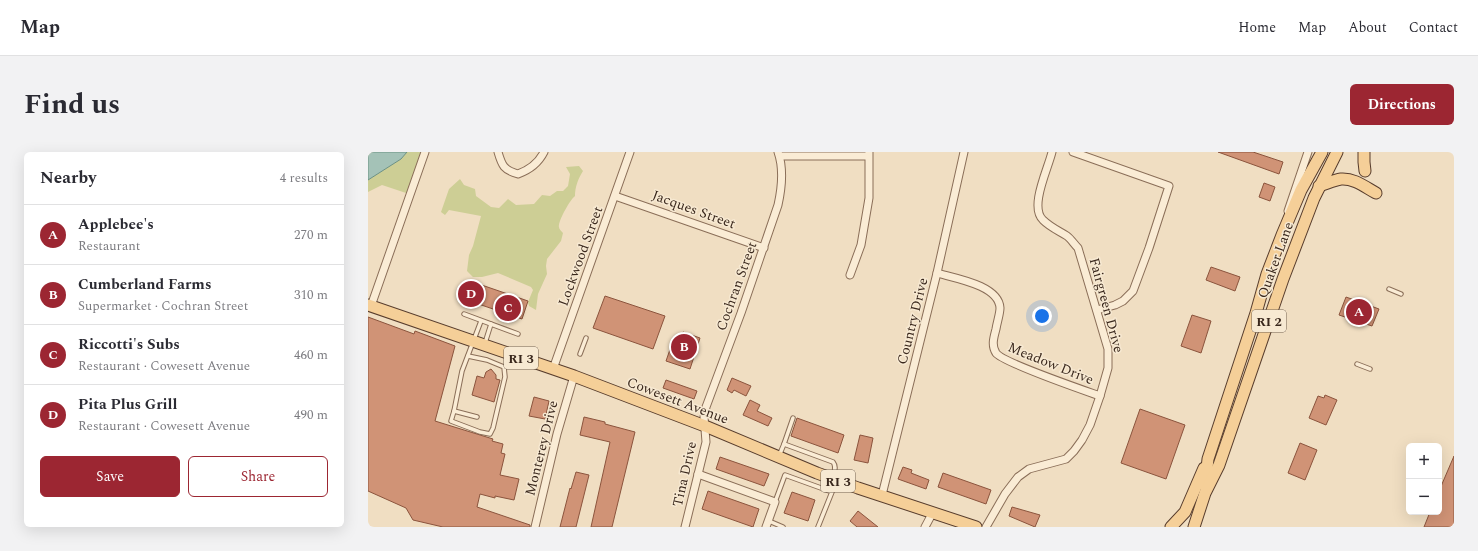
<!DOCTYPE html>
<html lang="en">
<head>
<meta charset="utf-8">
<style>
  :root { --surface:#fff; --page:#f2f2f3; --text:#2b2b33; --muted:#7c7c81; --line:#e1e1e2; --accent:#9c2632 }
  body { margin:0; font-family:Spectral,serif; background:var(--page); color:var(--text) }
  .controls { position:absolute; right:12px; bottom:12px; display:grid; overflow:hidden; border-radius:6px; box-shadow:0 4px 16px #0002 }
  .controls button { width:36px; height:36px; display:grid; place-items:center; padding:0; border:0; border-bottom:1px solid var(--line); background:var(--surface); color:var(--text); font:20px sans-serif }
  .you { position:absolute; left:674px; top:164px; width:14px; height:14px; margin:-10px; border:3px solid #fff; border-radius:50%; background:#1a73e8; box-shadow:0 0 0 6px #1a73e833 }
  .badge { display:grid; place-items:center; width:26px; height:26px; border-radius:50%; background:var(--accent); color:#fff; font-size:13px; font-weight:700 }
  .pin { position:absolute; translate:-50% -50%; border:2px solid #fff; box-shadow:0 1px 4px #0006 }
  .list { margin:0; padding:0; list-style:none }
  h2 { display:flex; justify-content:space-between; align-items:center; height:52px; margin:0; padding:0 16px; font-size:17px }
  h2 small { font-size:13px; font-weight:400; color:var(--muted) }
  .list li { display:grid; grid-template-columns:26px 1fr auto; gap:12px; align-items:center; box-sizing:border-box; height:60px; padding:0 16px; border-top:1px solid var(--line) }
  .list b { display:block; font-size:15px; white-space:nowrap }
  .list p { margin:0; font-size:13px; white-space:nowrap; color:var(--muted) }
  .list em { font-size:13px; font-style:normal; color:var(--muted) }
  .actions { display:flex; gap:8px; padding:12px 16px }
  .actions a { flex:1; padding:9px 0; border:1px solid var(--accent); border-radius:6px; text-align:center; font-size:14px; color:var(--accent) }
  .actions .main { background:var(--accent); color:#fff }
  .map { position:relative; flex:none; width:1086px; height:375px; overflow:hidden; border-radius:6px }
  header { display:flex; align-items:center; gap:24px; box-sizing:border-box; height:56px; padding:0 20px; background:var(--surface); border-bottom:1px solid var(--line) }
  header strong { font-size:19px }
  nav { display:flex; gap:22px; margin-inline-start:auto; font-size:14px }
  .intro { display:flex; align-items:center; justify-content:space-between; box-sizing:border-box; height:96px; padding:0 24px }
  h1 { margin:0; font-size:28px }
  .button { padding:10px 18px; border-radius:6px; background:var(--accent); color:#fff; font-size:14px; font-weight:700 }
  main { display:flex; gap:24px; padding:0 24px }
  aside { flex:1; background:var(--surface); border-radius:6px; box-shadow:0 4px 16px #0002 }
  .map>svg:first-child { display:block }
</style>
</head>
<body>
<header>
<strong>Map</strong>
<nav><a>Home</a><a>Map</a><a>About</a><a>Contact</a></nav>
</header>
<div class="intro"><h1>Find us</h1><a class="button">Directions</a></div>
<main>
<aside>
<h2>Nearby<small>4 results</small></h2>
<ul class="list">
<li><span class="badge">A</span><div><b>Applebee's</b><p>Restaurant</p></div><em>270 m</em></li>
<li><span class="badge">B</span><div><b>Cumberland Farms</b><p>Supermarket · Cochran Street</p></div><em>310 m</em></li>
<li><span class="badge">C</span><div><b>Riccotti's Subs</b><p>Restaurant · Cowesett Avenue</p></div><em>460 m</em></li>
<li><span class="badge">D</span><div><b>Pita Plus Grill</b><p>Restaurant · Cowesett Avenue</p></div><em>490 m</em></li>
</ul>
<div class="actions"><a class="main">Save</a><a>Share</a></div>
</aside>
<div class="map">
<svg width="1086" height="375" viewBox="0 0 1086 375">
  <rect width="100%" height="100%" fill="#f0dec2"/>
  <g fill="#cdce95">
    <path d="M39,0H57L41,42L14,33L0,40V28L33,7Z"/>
    <path d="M211,14L215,19C210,27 207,35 207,44C202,48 192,66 191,73C190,76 193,79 195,81L193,89L179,107L178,114L179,122L170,142L168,158L161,154L160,150L165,138L163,135L130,121L114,125H105L99,119L101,103L105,94L113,64L81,58L77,63L73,60L81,37L92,27L96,33L107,37L108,44L123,55L131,56L140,47L148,53L166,52L174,43L182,44L189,39H195L200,34L202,22L198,15Z"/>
  </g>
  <path fill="#a4c2b7" stroke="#6b9184" d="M0,0H39L33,7L0,28Z"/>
  <g fill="#d09376" stroke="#8b543d">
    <path d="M850,0H885L915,10L911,22Z"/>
    <path d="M896,31L907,35L902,49L891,45Z"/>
    <path d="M843,115L872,125L867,139L838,128Z"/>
    <path d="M102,129L160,149L154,167L96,147Z"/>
    <path d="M237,144L297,164L285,197L225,176Z"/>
    <path d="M978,145L1011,157L1004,174L971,163Z"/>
    <path d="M824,163L843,169L833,201L813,194Z"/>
    <path d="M0,165L46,182L47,179L87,194L67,269L125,287L124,289L135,292L133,301L137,302L132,323L151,327L146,348L127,344V346L112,342L109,355L162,373V375H75L45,368L38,356L0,339Z"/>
    <path d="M315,180L332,186L322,217L298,209L306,186L312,188Z"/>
    <path d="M123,217L128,223V227L132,228L126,250L104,243L109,224L116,226L118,220Z"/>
    <path d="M364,226L383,234L378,244L366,238L364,241L359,238Z"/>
    <path d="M298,228L329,239L326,247L295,236Z"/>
    <path d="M957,243L969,248L958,273L941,266L950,244L956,246Z"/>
    <path d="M166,245L181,249L177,267L161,264Z"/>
    <path d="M382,248L392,253L389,259L404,266L400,274L375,263Z"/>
    <path d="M772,257L817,273L798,327L753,311Z"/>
    <path d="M216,265L237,270V272L267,280L244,375H223L242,290L212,283Z"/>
    <path d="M429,266L476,283L470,301L423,284Z"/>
    <path d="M492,283L505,286L500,311L486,308Z"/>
    <path d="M932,291L949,298L937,328L920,321Z"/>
    <path d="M1086,304V375H1056L1062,360H1071V339Z"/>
    <path d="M352,305L401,322L396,334L348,317Z"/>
    <path d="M535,315L544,318L543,321L561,328L558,337L530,327Z"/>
    <path d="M208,320L221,323L208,375H192L202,336L203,337Z"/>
    <path d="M575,321L623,338L618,352L570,335Z"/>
    <path d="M340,339L391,357L385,375L334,357Z"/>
    <path d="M424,340L447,348L440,369L416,361Z"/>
    <path d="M644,355L672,363L667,375L641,364Z"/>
    <path d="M490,359L510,375H489L482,369Z"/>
  </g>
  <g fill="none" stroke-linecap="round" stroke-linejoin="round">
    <g stroke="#8a6e58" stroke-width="5.5">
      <g id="service">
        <path d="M1021,137L1033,142"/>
        <path d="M96,162L150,182"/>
        <path d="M117,191L123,172"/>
        <path d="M212,202L218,186"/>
        <path d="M989,212L1002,217"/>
        <path d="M86,259L83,269L112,280L122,282L125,276L137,225L136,215L119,208L100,204"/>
        <path d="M109,265L86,259L94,219L113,169"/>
        <path d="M425,266L416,292L465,310C469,315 466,320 465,326"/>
        <path d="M411,304L416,292"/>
        <path d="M407,350L417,323L464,340L450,375"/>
        <path d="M401,369L415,375"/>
      </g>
    </g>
    <g stroke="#8a6e58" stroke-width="9">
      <g id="minor">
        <path d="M130,0C134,14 136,18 150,22C161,18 171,10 176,0"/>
        <path d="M705,0L801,34L781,96L765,139L755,149L747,153L729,158"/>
        <path d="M412,4H500"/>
        <path d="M247,44L396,96"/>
        <path d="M920,59L940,0"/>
        <path d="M569,121C586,126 631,133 632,156C632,162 629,170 628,177C626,185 623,193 628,201C634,210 715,238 732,244"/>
        <path d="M482,123L493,93L501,46V0"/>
        <path d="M3,154L57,0"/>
        <path d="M185,217L262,0"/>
        <path d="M330,322L407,350L398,375"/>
        <path d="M514,343L569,121L596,0"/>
        <path d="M167,375L189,282L206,224"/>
        <path d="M317,375L338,290L336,265L338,255L373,161L410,53C414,35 416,17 410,0"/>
        <path d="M557,375L565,360"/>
        <path d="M618,375L637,342L650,325L661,317L698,307L706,299L714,288L722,273L732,244L740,216V197L710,96C706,92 703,87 699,84C691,79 682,75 675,68C661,55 680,17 684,0"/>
      </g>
    </g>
    <g stroke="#583d2d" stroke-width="13">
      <g id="primary">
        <path d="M996,0V10L997,19"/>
        <path d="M951,34C958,32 966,28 973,27C986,26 997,35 1008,41"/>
        <path d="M0,153L206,224L337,274L449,321L490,336L608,375"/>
        <path d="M837,334L840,307L888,161L899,122L914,83L933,38L954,0"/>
        <path d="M803,375L817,360L836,316"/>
        <path d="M826,375L837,341L851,313L915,127L946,46L969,0"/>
      </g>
    </g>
    <use href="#service" stroke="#faecd5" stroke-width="3.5"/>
    <use href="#minor" stroke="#faecd5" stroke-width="7"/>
    <use href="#primary" stroke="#f5cf98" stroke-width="11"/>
  </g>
  <g text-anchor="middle" stroke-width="3" stroke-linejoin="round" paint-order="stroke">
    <g fill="#f7e9d2" stroke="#736253" stroke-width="1">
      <rect x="884" y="158" width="34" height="22" rx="3"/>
      <rect x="136" y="195" width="34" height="22" rx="3"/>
      <rect x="453" y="318" width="34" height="22" rx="3"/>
    </g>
    <g font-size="13" font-weight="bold" fill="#3a281d">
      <text x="901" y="174">RI 2</text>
      <text x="153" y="211">RI 3</text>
      <text x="470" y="334">RI 3</text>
    </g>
    <g font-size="14" fill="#3a281d" stroke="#f7e9d2">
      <text transform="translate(326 57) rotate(20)" y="5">Jacques Street</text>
      <text transform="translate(212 104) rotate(-70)" y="5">Lockwood Street</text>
      <text transform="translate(907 108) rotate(-70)" y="5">Quaker Lane</text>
      <text transform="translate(368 134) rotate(-70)" y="5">Cochran Street</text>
      <text transform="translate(739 153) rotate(75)" y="5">Fairgreen Drive</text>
      <text transform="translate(544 169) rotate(-76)" y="5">Country Drive</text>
      <text transform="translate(683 211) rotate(22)" y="5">Meadow Drive</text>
      <text transform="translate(310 248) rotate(21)" y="5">Cowesett Avenue</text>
      <text transform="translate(173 296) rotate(-76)" y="5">Monterey Drive</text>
      <text transform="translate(316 322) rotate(-77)" y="5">Tina Drive</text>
    </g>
  </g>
</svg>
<div class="controls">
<button>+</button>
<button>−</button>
</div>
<div class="you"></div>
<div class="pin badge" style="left:991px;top:160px">A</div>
<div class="pin badge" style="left:316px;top:195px">B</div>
<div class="pin badge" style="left:140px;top:156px">C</div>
<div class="pin badge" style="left:103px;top:142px">D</div>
</div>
</main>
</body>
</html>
